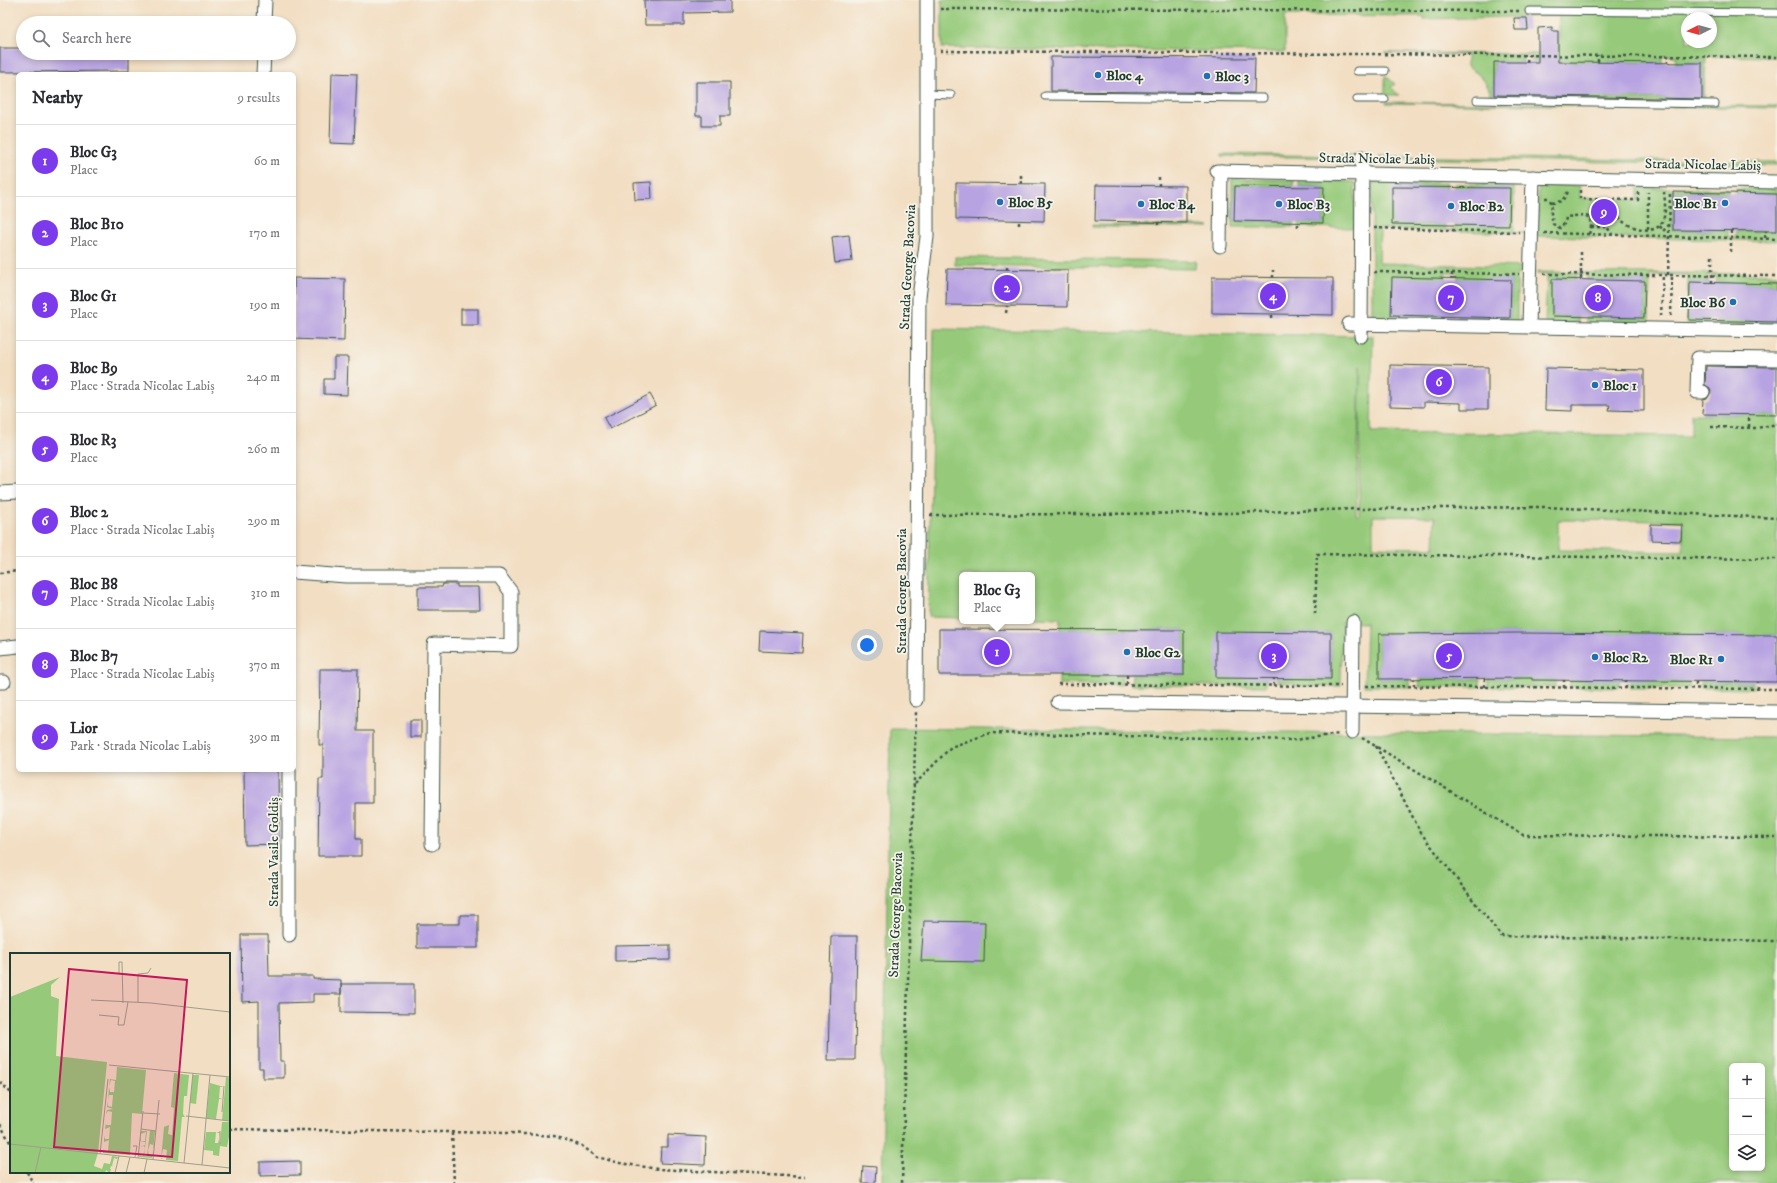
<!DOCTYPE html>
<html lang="en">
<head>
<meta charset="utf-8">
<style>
  :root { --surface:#fff; --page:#f7f7f7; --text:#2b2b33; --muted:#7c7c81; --line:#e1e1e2; --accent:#7c3aed }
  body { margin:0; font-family:"IM FELL DW Pica",serif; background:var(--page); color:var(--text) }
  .controls { position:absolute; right:12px; bottom:12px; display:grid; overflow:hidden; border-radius:6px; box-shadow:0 2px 6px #0003 }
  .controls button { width:36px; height:36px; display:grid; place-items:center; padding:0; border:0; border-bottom:1px solid var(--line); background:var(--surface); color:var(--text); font:20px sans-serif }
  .compass { position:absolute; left:1681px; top:12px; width:36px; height:36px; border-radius:50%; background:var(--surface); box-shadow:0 2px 6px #0003; rotate:265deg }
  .you { position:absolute; left:867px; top:645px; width:14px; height:14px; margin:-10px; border:3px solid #fff; border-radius:50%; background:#1a73e8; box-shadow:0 0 0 6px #1a73e833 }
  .badge { display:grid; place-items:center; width:26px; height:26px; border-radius:50%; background:var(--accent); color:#fff; font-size:13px; font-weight:700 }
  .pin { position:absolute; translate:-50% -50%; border:2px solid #fff; box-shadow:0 1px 4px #0006 }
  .popup { position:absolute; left:959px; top:572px; width:76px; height:52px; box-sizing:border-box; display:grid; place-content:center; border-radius:6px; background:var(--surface); filter:drop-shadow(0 1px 3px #0005); font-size:13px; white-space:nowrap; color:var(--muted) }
  .popup b { font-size:15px; color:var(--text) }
  .popup::after { content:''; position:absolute; left:50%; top:100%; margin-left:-8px; border:8px solid transparent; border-top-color:var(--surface) }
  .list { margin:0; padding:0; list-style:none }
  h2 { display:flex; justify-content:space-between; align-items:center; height:52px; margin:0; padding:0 16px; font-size:17px }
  h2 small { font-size:13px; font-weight:400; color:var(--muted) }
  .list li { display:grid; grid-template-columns:26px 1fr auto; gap:12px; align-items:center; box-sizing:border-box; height:72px; padding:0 16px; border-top:1px solid var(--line) }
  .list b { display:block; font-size:15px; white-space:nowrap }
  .list p { margin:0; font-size:13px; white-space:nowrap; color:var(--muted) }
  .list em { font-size:13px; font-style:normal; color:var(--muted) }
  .icon { flex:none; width:22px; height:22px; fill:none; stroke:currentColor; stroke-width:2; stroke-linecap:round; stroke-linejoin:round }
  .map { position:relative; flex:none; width:1777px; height:1183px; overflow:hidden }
  .search { position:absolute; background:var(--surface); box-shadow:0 2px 6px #0003; left:16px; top:16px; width:280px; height:44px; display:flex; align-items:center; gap:10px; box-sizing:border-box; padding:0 14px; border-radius:22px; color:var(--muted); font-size:15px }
  .panel { position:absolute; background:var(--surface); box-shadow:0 2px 6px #0003; left:16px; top:72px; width:280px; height:700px; border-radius:6px }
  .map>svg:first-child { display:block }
</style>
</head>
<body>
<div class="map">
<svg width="1777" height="1183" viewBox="0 0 1777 1183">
  <rect width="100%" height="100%" fill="#f7f3e8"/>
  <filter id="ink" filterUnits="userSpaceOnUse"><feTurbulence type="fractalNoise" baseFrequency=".025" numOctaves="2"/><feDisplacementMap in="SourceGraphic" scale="8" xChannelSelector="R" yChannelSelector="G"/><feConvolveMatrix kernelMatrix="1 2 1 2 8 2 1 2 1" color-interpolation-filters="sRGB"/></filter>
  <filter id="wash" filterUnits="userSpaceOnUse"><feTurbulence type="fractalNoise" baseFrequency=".012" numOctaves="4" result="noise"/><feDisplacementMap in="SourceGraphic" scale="16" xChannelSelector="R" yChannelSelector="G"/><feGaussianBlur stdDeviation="0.9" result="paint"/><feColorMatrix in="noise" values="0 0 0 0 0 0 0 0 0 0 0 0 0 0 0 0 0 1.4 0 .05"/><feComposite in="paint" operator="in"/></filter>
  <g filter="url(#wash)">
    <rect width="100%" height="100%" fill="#f2dec2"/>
    <g fill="#96ca7a" stroke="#5a8457" fill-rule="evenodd">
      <path d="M942,0H1777V57L1706,56L1704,94L1707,103L1492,100C1489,84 1481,74 1467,67V55L1385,53L1559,54V16L1424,19L1423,16L1285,15V52L942,48ZM1687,18H1711V42H1687ZM1523,55H1532V62H1589L1588,97H1494V62H1523ZM1662,56H1676V63H1702V99L1607,98V62L1662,63Z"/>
      <path d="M1385,75L1395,84L1391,87L1399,95H1385Z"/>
      <path d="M1386,102L1777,106V108L1386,103Z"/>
      <path d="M1222,154L1351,156V158L1222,156Z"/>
      <path d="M1379,156L1777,162V165L1379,158Z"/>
      <path d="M1232,179L1294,180V186H1235L1234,221L1293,222V227H1232Z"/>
      <path d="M1299,180L1355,182V228L1299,227V222L1323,223L1324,187L1299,186Z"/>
      <path d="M1372,182L1447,183V187H1393L1392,223L1445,225V230H1455V184L1514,185V232L1527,233L1380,229L1379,263L1526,267L1525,274H1517V322L1457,321V317L1510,318L1511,281L1458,279V273H1445L1447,321L1372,320Z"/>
      <path d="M1539,185L1580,186V198L1638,200V188L1728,189V193L1673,192V230L1728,231V237L1735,238L1736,231H1777V241L1537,236Z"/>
      <path d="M1736,189H1777V194L1736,193Z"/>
      <path d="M1092,225L1203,226L1209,227H1092Z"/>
      <path d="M955,257L1196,261L1195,269L955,265Z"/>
      <path d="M1537,272L1777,274V284L1717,283L1716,275H1707L1708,325H1687L1688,275H1650L1649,324L1586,323V317L1644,318L1645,281L1587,280L1586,274H1577L1576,279H1553L1552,316L1578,317V323H1545L1547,274H1537Z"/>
      <path d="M1716,320L1777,321V327L1716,325Z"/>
      <path d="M934,329L1373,336L1371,432L1691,436V414L1777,415V635H1665V682H1689V688H1630V680L1657,634H1533L1532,680H1556V687H1488V678H1520V633L1379,634V679H1409V687L1364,686L1366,623L1342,622L1341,686H1294V683L1277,682V678L1331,679V633H1216L1266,678V686L1131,685L1132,675H1184V630L1069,629V675H1122L1121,685L1059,684L1060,619L1032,618V575H962V618L928,617ZM1360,366L1359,516L1356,515ZM1373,516L1435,517L1434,548L1373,547ZM1558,520L1683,521V552L1558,550Z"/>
      <path d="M1420,679H1480V687H1419Z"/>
      <path d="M1570,680H1619V688L1570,687Z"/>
      <path d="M1700,682H1753V689L1700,688Z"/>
      <path d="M890,728L1777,737V1183H882ZM1732,1066H1762V1168H1732Z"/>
    </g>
    <g id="blocks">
      <g fill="#b7a3e2">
        <path d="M644,0H730V12L684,13V25H645Z"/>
        <path d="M1514,18H1527L1528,30H1515Z"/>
        <path d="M1552,27V31H1558V62L1702,63V99L1494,95V62H1538V28Z"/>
        <path d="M0,48H23V53H129V71L0,72Z"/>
        <path d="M1051,57L1255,58L1254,93L1051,91Z"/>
        <path d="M332,73L357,74L354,144L330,143Z"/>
        <path d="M696,82H730V116H720V126H702V116H696Z"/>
        <path d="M651,182L652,199L635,200L634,183Z"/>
        <path d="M956,183L1045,184L1044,221L956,219Z"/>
        <path d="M1096,185L1186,186V223L1095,221Z"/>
        <path d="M1235,186L1324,187L1323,223L1234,221Z"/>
        <path d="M1392,187L1510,188L1509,226L1392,224Z"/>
        <path d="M1673,192L1777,194V231L1673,230Z"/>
        <path d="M849,235L852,261L835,263L832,237Z"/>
        <path d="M947,269L1068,270L1067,307L946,305Z"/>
        <path d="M1212,277L1333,278V315L1212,313Z"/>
        <path d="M1392,277L1511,280L1510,318L1391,315Z"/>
        <path d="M294,278L345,279L344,341L294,339Z"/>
        <path d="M1552,279L1645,281L1644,318L1552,316Z"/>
        <path d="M1690,282L1777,284V322L1689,320Z"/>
        <rect x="461" y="309" width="17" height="16"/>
        <path d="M334,357H348L347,395L324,394V379H334Z"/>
        <path d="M1390,365L1488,367V409H1461V403L1424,402V407L1390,406Z"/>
        <path d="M1706,366L1777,367V415L1702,414L1703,400L1707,399L1711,392L1710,388L1705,385Z"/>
        <path d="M1546,368L1644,370V411L1609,410L1610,405H1572V411L1545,410Z"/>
        <path d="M650,394L656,405L610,429L604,418Z"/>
        <path d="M1651,524L1682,525L1681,541L1651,540Z"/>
        <path d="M443,584H457V587H479L480,610H418V587H442Z"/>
        <path d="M939,629L1184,630V675H939Z"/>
        <path d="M760,631L803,633L802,653L759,651Z"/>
        <path d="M1216,632L1331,633V679L1216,678Z"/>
        <path d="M1520,633L1777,635V682L1532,680V678L1379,679V634Z"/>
        <path d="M320,669H358L357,731H373V803H356V839H361V856H318L319,779H323V745H319Z"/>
        <rect x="410" y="720" width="11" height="17"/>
        <path d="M244,770H278L279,844L245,845Z"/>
        <path d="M460,915H478V948H417V924H460Z"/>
        <path d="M924,921L985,922L984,962L921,961Z"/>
        <path d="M241,935H268L269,976H313V979L341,980V984H414V1013L341,1012V984V994H313V1002L279,1003L280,1061H284V1078H263V1068H259V1001L242,1002Z"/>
        <path d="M831,936H857L855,1060H828Z"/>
        <path d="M670,945V960L615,961V946Z"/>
        <path d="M668,1135L706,1137L705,1165L660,1163L661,1147H668Z"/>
        <path d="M300,1161V1175L260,1176V1162Z"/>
        <path d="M863,1166L876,1167L875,1183H862Z"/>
      </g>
    </g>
  </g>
  <g filter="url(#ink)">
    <use href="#blocks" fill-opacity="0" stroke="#3f5549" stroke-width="1"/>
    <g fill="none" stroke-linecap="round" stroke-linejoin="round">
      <g stroke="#3f5549" stroke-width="9">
        <g id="service">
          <path d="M1529,11L1777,13"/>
          <path d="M1357,71H1385"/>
          <path d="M927,94L951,95"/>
          <path d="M1045,96L1263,98"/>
          <path d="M1357,99H1385"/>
          <path d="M1477,100L1715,104"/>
        </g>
      </g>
      <g stroke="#3f5549" stroke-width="15">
        <g id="minor">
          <path d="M264,23L265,0"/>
          <path d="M263,74L264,53"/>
          <path d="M1217,171L1777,182"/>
          <path d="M1220,246L1221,171"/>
          <path d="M1349,324L1777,331"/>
          <path d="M1529,327L1533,177"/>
          <path d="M1361,336L1362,157"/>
          <path d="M1703,392H1697L1698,358L1777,359"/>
          <path d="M0,493L18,492"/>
          <path d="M294,572L346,576H499L511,592V646L434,644L432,844"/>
          <path d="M0,648L18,646"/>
          <path d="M0,682H4"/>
          <path d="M916,700L919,297L927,237V0"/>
          <path d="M1058,702L1777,712"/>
          <path d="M1352,732L1353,622"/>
          <path d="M289,935V770"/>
        </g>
      </g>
      <g stroke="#3f5549" stroke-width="2.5" stroke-dasharray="3 3" stroke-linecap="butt">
        <path d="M940,9L1519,11"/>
        <path d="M940,51L1777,57"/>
        <path d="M1527,62L1528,55"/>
        <path d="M1598,62V55"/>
        <path d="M1668,63V56"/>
        <path d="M1021,184V175"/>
        <path d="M1159,186V177"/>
        <path d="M1580,190V199L1638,200V192"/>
        <path d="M1545,198H1548L1552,203L1551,213L1553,224L1560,228L1565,223L1566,217L1584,215L1590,218L1591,227L1589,234"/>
        <path d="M1552,203L1562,201L1568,192"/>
        <path d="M1597,214C1605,220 1606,227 1612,234"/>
        <path d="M1590,218L1597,214V207L1614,208C1616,212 1619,217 1622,221C1630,227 1652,235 1660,225C1667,217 1665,202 1664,192"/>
        <path d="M1158,222V226"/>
        <path d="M1019,225V220"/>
        <path d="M1660,226L1663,231L1669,225"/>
        <path d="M1298,227V222"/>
        <path d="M1591,227H1606"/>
        <path d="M1374,228L1519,232"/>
        <path d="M1648,229V192"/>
        <path d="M1731,231V254"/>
        <path d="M1544,233L1777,239"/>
        <path d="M1765,238L1766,231"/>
        <path d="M1007,266V270"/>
        <path d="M1374,272L1519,274"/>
        <path d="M1452,273V279"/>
        <path d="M1544,274L1777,276"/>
        <path d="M1668,275L1670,193"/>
        <path d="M1273,278V270"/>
        <path d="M1581,279V252"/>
        <path d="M1712,283V254"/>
        <path d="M1006,313L1007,306"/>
        <path d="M1661,316L1663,275"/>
        <path d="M1671,316L1672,275"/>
        <path d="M1272,318V314"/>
        <path d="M1711,427L1757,428L1777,424"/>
        <path d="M1749,427V414"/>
        <path d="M930,515L1229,513L1356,509L1544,507L1777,518"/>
        <path d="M0,573L18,571"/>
        <path d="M1315,614L1317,554L1777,559"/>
        <path d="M1127,675V685"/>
        <path d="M1696,682V688"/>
        <path d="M1058,684L1341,686"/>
        <path d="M1274,686V678"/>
        <path d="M1366,686L1777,689"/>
        <path d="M1414,686V679"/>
        <path d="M1484,687L1485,678"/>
        <path d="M1564,688V680"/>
        <path d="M1626,688V680"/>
        <path d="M1758,689V682"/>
        <path d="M1362,738L1523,835L1777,837"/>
        <path d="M1376,746L1421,833L1501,936L1777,941"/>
        <path d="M915,784L951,747L990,733L1295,740L1339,734"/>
        <path d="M0,1082L11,1093"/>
        <path d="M0,1124L11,1144"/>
        <path d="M229,1129L510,1133L554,1136L582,1146L597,1157L620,1163L658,1169L805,1177"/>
        <path d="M452,1133L454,1183"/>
        <path d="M27,1172L33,1183"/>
        <path d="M902,1183L916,712"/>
      </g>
      <use href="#service" stroke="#fff" stroke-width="7"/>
      <use href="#minor" stroke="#fff" stroke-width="13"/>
    </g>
  </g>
  <g fill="#1f6fb2" stroke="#f7f3e8" stroke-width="1.5">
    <circle cx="1098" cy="75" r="4"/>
    <circle cx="1207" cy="76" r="4"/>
    <circle cx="1000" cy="202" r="4"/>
    <circle cx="1725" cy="203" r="4"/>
    <circle cx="1141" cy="204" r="4"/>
    <circle cx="1279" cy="204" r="4"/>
    <circle cx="1451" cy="206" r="4"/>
    <circle cx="1733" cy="302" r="4"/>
    <circle cx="1595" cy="385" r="4"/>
    <circle cx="1127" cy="652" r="4"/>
    <circle cx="1595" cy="657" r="4"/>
    <circle cx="1721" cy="659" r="4"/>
  </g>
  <g text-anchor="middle" stroke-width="3.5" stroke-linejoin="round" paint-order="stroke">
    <g font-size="14" font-weight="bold" fill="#1f3d34" stroke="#f7f3e8" text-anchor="start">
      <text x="1106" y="80">Bloc 4</text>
      <text x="1215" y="81">Bloc 3</text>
      <text x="1008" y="207">Bloc B5</text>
      <text x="1717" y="208" text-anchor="end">Bloc B1</text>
      <text x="1149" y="209">Bloc B4</text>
      <text x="1287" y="209">Bloc B3</text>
      <text x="1459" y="211">Bloc B2</text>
      <text x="1725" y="307" text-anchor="end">Bloc B6</text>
      <text x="1603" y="390">Bloc 1</text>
      <text x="1135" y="657">Bloc G2</text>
      <text x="1603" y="662">Bloc R2</text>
      <text x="1713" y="664" text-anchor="end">Bloc R1</text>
    </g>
    <g font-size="14" fill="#1f3d34" stroke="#f7f3e8">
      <text transform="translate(1377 158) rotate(1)" y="5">Strada Nicolae Labiș</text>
      <text transform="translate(1703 164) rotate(1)" y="5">Strada Nicolae Labiș</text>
      <text transform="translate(907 267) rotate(-87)" y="5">Strada George Bacovia</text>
      <text transform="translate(901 591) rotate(-90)" y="5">Strada George Bacovia</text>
      <text transform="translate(273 852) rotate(-90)" y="5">Strada Vasile Goldiș</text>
      <text transform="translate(895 915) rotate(-88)" y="5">Strada George Bacovia</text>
    </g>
  </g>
  <g transform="translate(10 953)">
    <rect width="220" height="220" fill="#f2dec2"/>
    <path d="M50,24L41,32V43L49,46L46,103L97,109L88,200L84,213L92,216L94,210L100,211L102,203L108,204L107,206L104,205L102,213L105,214L101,213L100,216H104H101L100,220L96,217L95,220H0V44ZM107,114L136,117L132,161L122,160L120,202L93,200V196L94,199H98L99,187L94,189V183L95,186H99L100,174L95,176L96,169V172H101L102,159L98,158L96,161L97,157L103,156L97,154L98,148V153L102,154L103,142H99L98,147L99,134L100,139H104L105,128L101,127L99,133L100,126L106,127ZM164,120L179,122L177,143H174L173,161L175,164H172L168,208L156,207L157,197L153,196L151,205L153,206H151L155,164L154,174L159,172L160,164L158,181L162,182L164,155L161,154ZM183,122H189L186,151L180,150ZM216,124L220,125V168L212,167ZM200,130L214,134H210L209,145L213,146H209L206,166L196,165ZM212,169H220V179L217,194L210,193L209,203L203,202V198L194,197L196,179H210L209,184V180L206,179L205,190H208L209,186L210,191ZM131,178H137L134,203H137L140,178H145L143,197V192L140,191L138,197L139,203H142L143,198L142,205L129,204L130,195L129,202L133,203L135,195L134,193L130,194L135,192V189L130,188L131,182V188H135L136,179L131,181Z" fill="#96ca7a"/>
    <path fill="none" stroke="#9e9e89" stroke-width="1" d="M109,21V9H112L113,50M81,47L141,50L220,59M128,49V21L138,20L141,15M89,62L109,64L108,72H114L118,49M99,112L220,124M212,159L214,133M133,160L150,161M176,163L220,168M131,176L146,178M0,191L220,215M210,191V178M123,193H127L125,204M90,201L98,126M128,205L133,158M143,206L149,147M174,210L183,120M192,212L200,122M25,220L31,194M105,220L109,203M116,220L120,204M134,220L137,206"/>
    <path fill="#c2185b" fill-opacity="0.15" stroke="#c2185b" stroke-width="2" d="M59,16L177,27L162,204L44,194Z"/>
    <rect width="220" height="220" fill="none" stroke="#1f3d34" stroke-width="2"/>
  </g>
</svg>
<div class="controls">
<button>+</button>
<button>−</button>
<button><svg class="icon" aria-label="layers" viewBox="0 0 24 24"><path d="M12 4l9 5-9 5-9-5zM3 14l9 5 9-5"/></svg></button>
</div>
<svg class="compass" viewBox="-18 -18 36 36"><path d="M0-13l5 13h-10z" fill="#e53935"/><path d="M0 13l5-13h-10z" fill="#7c7c81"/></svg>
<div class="you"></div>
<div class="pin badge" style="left:997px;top:652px">1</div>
<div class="popup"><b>Bloc G3</b>Place</div>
<div class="pin badge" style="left:1007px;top:288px">2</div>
<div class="pin badge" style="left:1274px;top:656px">3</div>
<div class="pin badge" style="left:1273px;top:296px">4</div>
<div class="pin badge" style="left:1449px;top:656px">5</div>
<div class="pin badge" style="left:1439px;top:382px">6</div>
<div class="pin badge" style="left:1451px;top:298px">7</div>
<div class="pin badge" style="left:1598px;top:298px">8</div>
<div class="pin badge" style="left:1604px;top:212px">9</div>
<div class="search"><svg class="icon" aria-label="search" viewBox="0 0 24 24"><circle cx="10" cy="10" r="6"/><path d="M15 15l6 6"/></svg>Search here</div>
<section class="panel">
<h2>Nearby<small>9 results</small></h2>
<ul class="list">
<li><span class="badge">1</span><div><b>Bloc G3</b><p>Place</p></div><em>60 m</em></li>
<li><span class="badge">2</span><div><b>Bloc B10</b><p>Place</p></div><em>170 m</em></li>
<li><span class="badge">3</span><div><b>Bloc G1</b><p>Place</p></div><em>190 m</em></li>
<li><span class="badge">4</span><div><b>Bloc B9</b><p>Place · Strada Nicolae Labiș</p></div><em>240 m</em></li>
<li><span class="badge">5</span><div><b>Bloc R3</b><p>Place</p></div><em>260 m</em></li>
<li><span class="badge">6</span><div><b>Bloc 2</b><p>Place · Strada Nicolae Labiș</p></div><em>290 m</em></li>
<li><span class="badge">7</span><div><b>Bloc B8</b><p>Place · Strada Nicolae Labiș</p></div><em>310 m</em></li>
<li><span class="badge">8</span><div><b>Bloc B7</b><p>Place · Strada Nicolae Labiș</p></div><em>370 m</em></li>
<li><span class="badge">9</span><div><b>Lior</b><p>Park · Strada Nicolae Labiș</p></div><em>390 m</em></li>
</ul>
</section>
</div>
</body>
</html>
